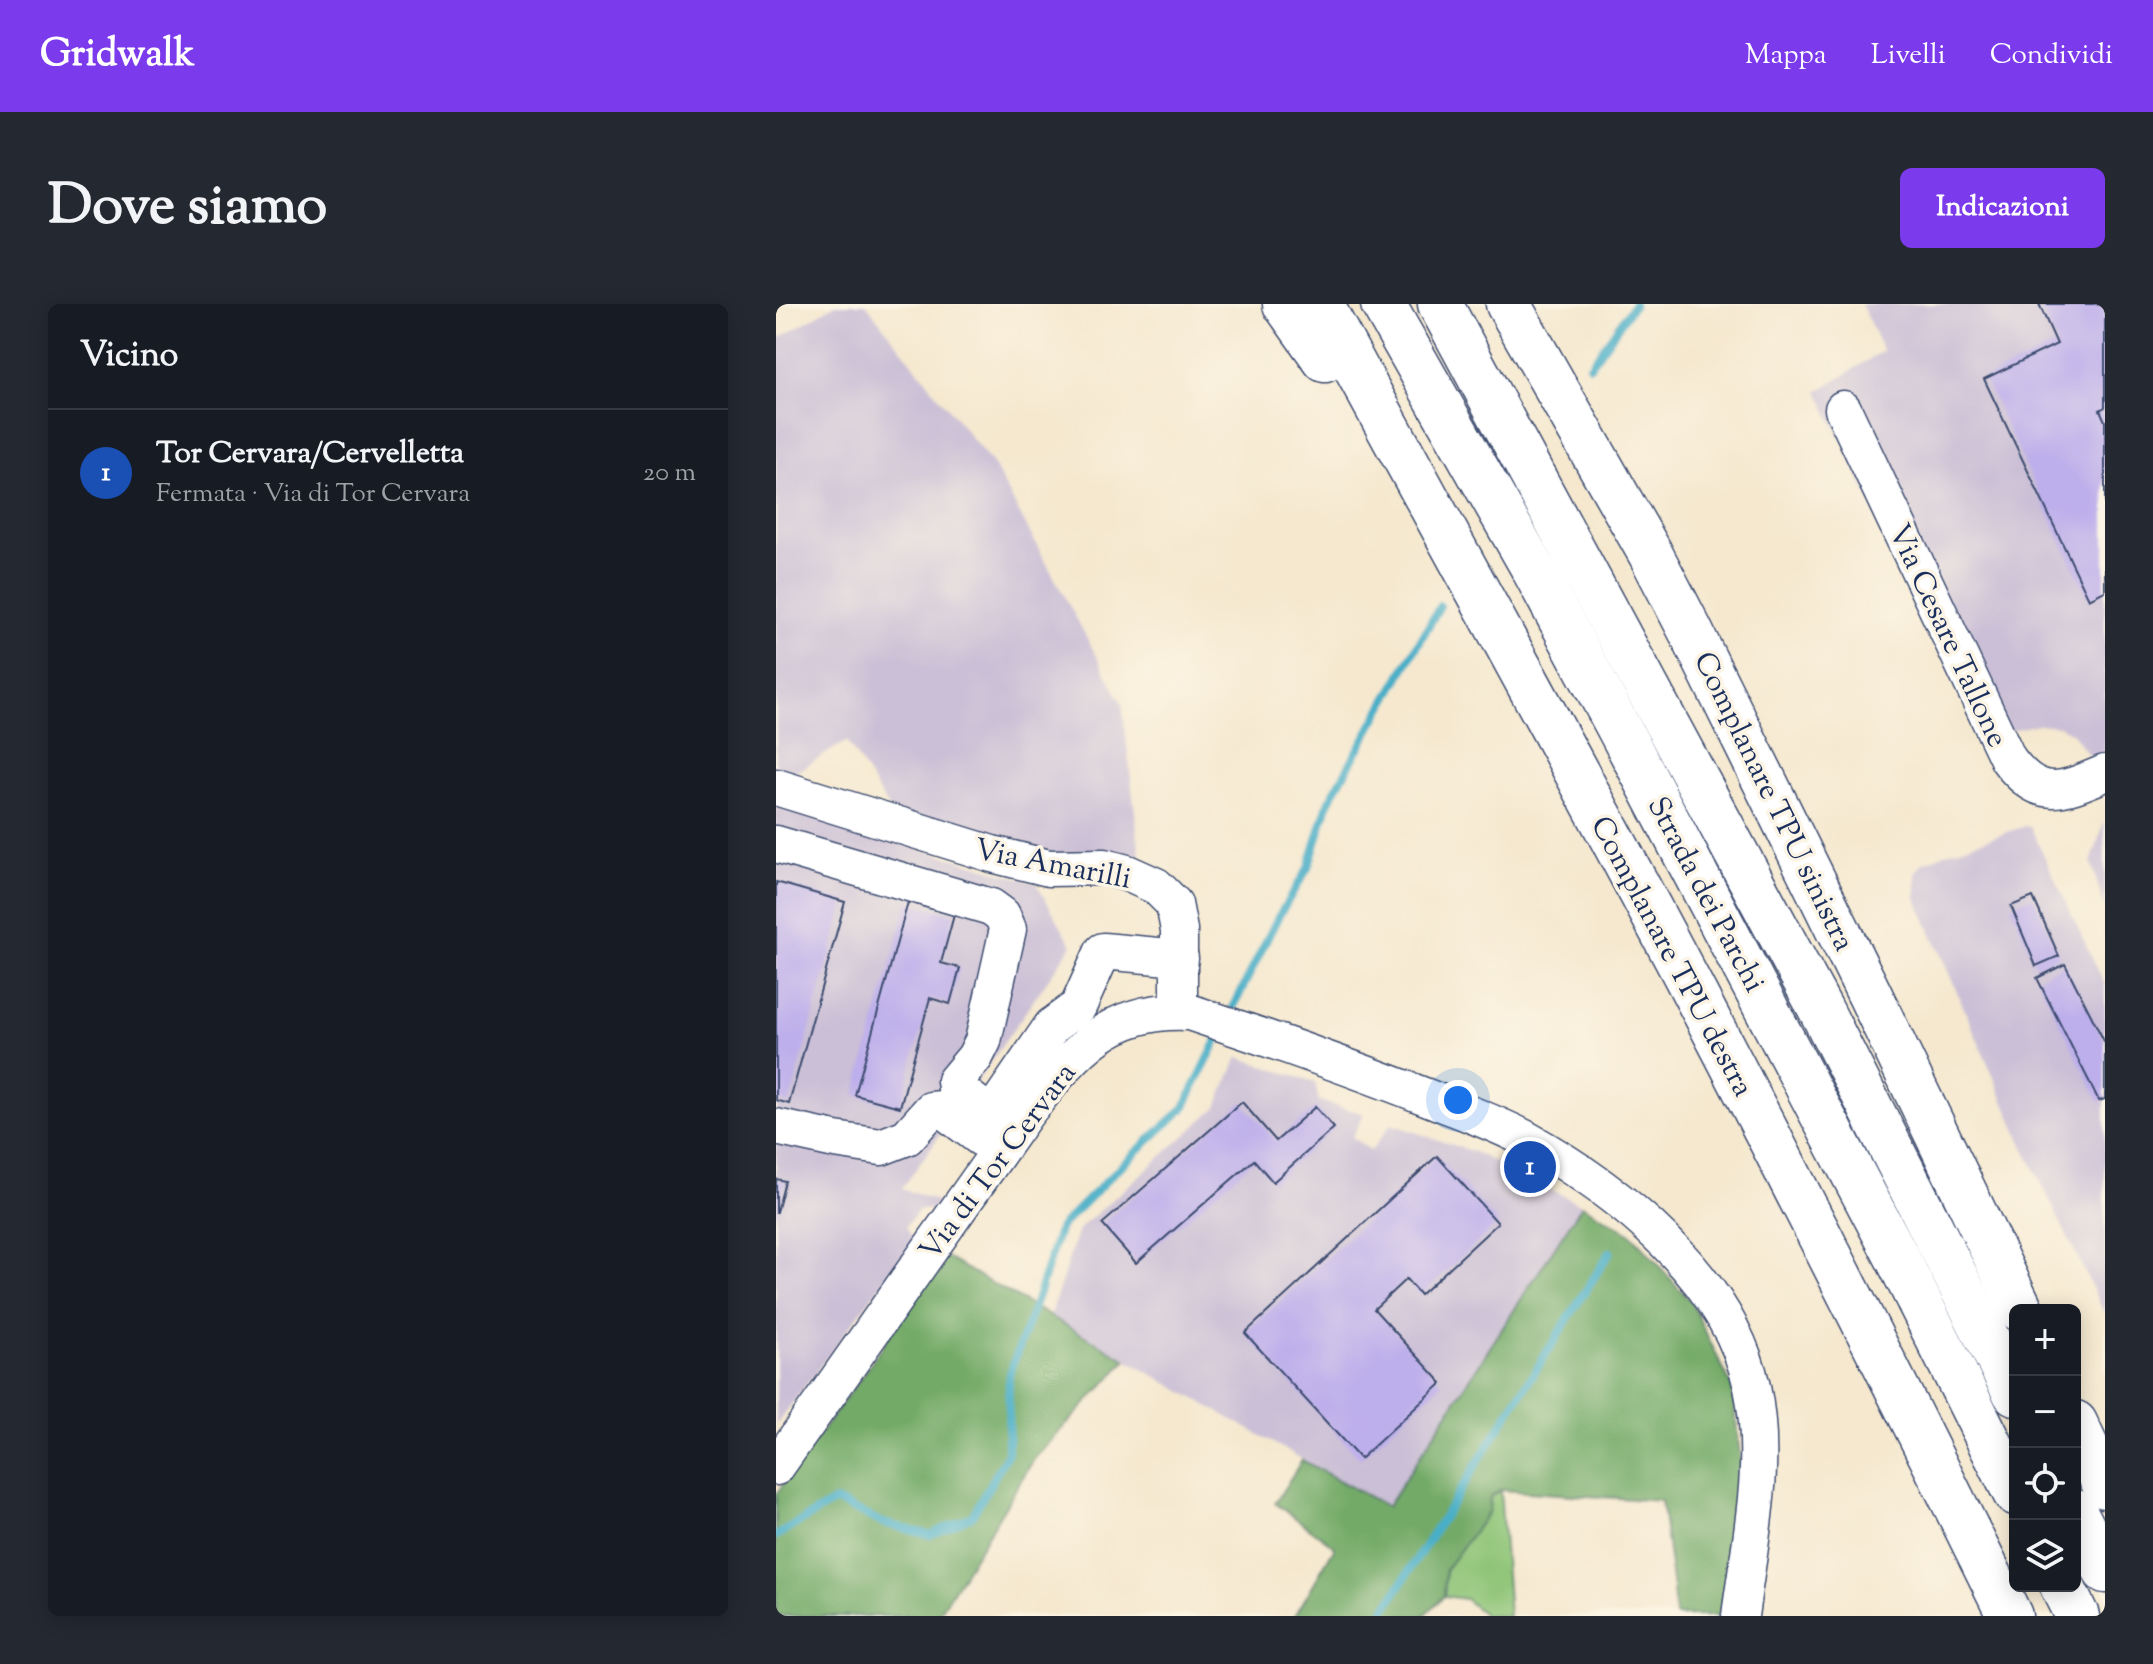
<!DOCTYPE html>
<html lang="it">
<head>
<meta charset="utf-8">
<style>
  :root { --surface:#171b24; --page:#242831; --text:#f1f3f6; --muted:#9ea1a6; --line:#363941; --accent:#7c3aed }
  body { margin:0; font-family:"Sorts Mill Goudy",serif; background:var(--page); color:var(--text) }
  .controls { position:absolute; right:24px; bottom:24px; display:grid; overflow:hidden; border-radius:12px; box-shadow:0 4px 20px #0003 }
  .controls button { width:72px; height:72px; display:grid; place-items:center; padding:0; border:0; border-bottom:2px solid var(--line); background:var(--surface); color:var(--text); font:40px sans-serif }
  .you { position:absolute; left:682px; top:796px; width:28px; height:28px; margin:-20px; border:6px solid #fff; border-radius:50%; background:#1a73e8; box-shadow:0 0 0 12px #1a73e833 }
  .badge { display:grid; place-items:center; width:52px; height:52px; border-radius:50%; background:var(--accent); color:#fff; font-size:26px; font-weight:700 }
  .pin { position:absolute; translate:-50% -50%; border:4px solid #fff; box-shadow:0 2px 8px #0006 }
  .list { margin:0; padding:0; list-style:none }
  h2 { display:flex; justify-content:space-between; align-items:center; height:104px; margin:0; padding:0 32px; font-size:34px }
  h2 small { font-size:26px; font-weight:400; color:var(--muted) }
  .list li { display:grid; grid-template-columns:52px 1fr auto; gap:24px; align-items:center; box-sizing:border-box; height:128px; padding:0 32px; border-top:2px solid var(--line) }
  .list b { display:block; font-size:30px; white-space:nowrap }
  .list p { margin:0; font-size:26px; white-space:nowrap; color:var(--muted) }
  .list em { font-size:26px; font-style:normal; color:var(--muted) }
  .icon { flex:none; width:44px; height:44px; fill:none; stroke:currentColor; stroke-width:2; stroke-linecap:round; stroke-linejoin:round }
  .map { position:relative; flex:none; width:1329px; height:1312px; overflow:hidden; border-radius:12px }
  header { display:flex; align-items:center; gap:48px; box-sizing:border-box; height:112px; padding:0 40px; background:var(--accent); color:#fff }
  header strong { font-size:38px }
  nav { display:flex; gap:44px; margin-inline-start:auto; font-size:28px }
  .intro { display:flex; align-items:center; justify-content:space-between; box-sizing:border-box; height:192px; padding:0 48px }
  h1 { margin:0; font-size:56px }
  .button { padding:20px 36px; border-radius:12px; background:var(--accent); color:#fff; font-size:28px; font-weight:700 }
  main { display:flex; gap:48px; padding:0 48px }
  aside { flex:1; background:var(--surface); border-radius:12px; box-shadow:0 4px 20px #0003 }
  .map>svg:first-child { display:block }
</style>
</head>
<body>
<header>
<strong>Gridwalk</strong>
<nav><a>Mappa</a><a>Livelli</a><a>Condividi</a></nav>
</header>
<div class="intro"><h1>Dove siamo</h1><a class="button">Indicazioni</a></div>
<main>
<aside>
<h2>Vicino<small></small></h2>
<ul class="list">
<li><span class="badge" style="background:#1a4fb4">1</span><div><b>Tor Cervara/Cervelletta</b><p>Fermata · Via di Tor Cervara</p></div><em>20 m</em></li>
</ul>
</aside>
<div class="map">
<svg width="1329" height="1312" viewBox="0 0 1329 1312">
  <rect width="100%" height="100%" fill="#fcf5e5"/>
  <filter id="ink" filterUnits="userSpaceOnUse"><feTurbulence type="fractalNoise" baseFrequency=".0125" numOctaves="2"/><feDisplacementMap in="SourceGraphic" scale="16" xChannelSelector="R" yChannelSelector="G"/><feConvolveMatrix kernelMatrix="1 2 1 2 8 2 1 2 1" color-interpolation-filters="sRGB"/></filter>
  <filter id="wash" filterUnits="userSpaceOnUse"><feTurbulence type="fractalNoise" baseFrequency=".006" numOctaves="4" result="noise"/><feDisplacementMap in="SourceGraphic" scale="32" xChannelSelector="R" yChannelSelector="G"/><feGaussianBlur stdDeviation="1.8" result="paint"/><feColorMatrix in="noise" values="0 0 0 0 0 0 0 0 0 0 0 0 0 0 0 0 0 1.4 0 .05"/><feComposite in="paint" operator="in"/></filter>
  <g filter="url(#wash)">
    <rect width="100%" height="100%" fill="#f5e8cf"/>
    <g fill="#cabfd6">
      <path d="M60,0H90L219,164L346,399L364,551L281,558L114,506L71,437L7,476L0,474V36Z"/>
      <path d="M1085,0H1329V447L1319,452L1312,451L1297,429L1283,422L1262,420L1232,427L1198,417L1042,87L1107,47Z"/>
      <path d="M0,502L260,579L296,641L126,885L163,898L158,905L143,906L130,922L138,937L0,1121Z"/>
      <path d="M1329,516V604L1315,559Z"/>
      <path d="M1250,522L1255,524L1329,681V1010L1247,841L1140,593V568L1147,559L1172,548Z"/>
      <path d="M462,753L539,779L543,797L588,810L576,833L595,847L615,820L698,848L806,901L611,1203L274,1013L302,926L441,803Z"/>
    </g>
    <path fill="#8fc578" stroke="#557a6b" stroke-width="2" d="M724,1186L733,1312H710L689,1295L668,1292L670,1265L713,1207L714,1193Z"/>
    <g fill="#73aa68" stroke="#476c63" stroke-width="2">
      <path d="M806,901L855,930L915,998L956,1083L967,1177L944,1312H899L897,1284L885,1197L724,1186L714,1193L713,1207L670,1265L668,1292L648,1312H519L559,1243L499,1199L526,1156L611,1203Z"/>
      <path d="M166,951L351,1056L258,1155L162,1312H0V1190L89,1068Z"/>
    </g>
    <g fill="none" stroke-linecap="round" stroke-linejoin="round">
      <g stroke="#48afc8" stroke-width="8">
        <path d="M814,62L858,0"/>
        <path d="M453,712L502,613L532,564L553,497L664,302"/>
        <path d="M0,1232L59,1197L107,1219L154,1231L196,1212L232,1149L233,1071L261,994L284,923L343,864L408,804L445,728"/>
        <path d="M605,1312L834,948"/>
      </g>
    </g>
    <g id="blocks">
      <g fill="#bdafeb">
        <path d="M1263,0H1329V103L1324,106L1329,117V287L1313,295L1208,75L1281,40Z"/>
        <path d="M0,578L69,598L13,800L0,796Z"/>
        <path d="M1257,593L1283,652L1260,662L1235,602Z"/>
        <path d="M132,598L178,611L165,659L184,664L174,700L154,694L124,803L79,791Z"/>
        <path d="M1289,660L1329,739V795L1323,797L1261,674Z"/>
        <path d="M466,798L500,837L539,803L558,824L497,878L478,856L360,959L326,920Z"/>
        <path d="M661,852L722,919L644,991L630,975L598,1005L666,1079L584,1155L469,1029Z"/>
        <path d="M0,875L9,877L1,908H0Z"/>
      </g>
    </g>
  </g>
  <g filter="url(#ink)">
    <use href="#blocks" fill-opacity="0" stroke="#3c4b6f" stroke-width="2"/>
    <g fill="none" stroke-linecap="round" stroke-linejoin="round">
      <g stroke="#3c4b6f" stroke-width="39">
        <g id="minor">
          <path d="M1067,105L1232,455C1263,498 1286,487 1329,469"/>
          <path d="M0,483L216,550L273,564L328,563L351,569L380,582L398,600L403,626V707"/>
          <path d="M0,540L215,603L226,611L232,625L207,737L199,753L179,777L180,784L215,811L238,825"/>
          <path d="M215,811L276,722L302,703L327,647L404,654"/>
          <path d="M0,823L59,836L105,843L131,833L155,806L166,805L205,834"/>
          <path d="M0,1163L250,809C297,751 331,703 413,708C494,735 574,763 653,794C685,807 718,818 748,834C842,886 952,973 976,1083C992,1159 974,1236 964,1312"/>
        </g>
      </g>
      <g stroke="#3c4b6f" stroke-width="47">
        <g id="highway">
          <path d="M509,0L549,56"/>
          <path d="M545,0C670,231 799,461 921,694C1028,898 1132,1105 1234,1312"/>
          <path d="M607,0L757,264L846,430L1122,955L1239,1189"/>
          <path d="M664,0L1046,708L1239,1089"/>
          <path d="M732,0L874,249L913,324L1093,689L1245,1006"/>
          <path d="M1299,1119L1329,1182"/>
          <path d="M1299,1208L1329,1267"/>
          <path d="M1286,1282L1301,1312"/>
        </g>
      </g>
      <use href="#minor" stroke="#fff" stroke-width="36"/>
      <use href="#highway" stroke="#fff" stroke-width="44"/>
    </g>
  </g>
  <g text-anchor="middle" stroke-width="7" stroke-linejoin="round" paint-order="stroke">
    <g font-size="30" fill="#1b2f5e" stroke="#fcf5e5">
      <text transform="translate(1173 331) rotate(65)" y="10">Via Cesare Tallone</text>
      <text transform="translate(999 497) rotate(64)" y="10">Complanare TPU sinistra</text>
      <text transform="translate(277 559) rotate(11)" y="10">Via Amarilli</text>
      <text transform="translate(931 590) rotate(62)" y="10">Strada dei Parchi</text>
      <text transform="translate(897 652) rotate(62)" y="10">Complanare TPU destra</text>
      <text transform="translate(221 857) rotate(-53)" y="10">Via di Tor Cervara</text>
    </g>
  </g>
</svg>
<div class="controls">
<button>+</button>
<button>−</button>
<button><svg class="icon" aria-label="locate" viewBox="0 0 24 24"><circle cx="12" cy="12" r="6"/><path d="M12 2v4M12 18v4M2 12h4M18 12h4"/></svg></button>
<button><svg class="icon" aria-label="layers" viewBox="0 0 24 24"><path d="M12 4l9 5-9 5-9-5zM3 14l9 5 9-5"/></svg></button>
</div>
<div class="you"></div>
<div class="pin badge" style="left:754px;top:863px;background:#1a4fb4">1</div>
</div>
</main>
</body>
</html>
